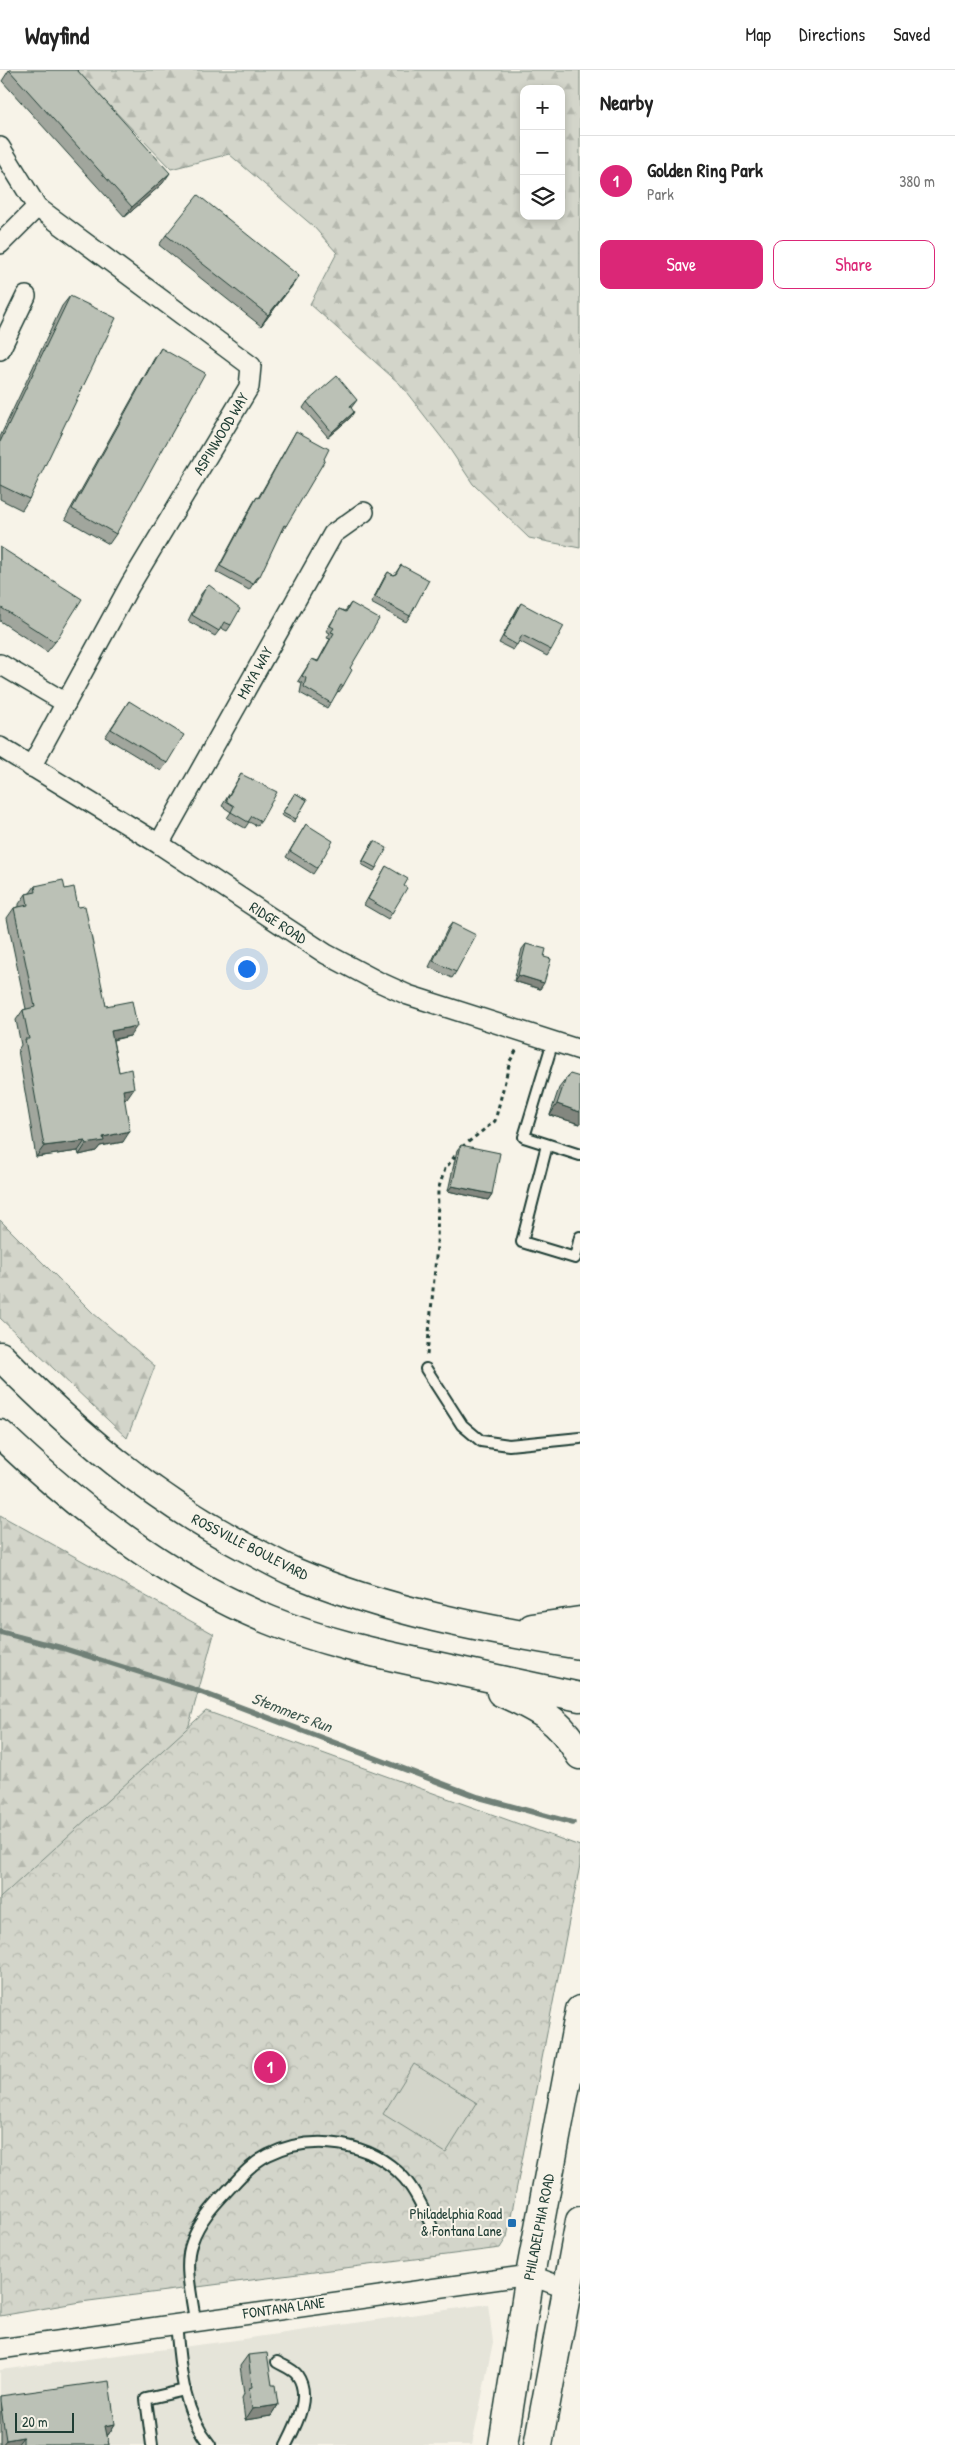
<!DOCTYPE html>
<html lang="en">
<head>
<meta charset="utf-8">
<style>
  :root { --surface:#fff; --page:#f6f6f6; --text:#222; --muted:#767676; --line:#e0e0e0; --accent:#db2777 }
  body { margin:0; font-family:"Patrick Hand",sans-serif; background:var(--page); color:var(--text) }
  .controls { position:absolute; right:15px; top:15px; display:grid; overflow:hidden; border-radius:10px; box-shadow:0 2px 8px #0003 }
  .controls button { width:45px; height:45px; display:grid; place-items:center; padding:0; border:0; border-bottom:1px solid var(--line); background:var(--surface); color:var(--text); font:25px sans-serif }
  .scale { position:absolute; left:15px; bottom:12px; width:59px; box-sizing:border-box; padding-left:5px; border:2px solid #1f3d34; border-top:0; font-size:14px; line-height:18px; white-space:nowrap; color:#1f3d34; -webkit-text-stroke:4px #f7f3e8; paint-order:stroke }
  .you { position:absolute; left:246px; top:898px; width:18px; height:18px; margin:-12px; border:4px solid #fff; border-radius:50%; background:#1a73e8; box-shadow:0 0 0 8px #1a73e833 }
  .badge { display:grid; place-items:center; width:32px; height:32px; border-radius:50%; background:var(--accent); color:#fff; font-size:16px; font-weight:700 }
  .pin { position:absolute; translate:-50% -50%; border:2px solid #fff; box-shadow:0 1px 5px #0006 }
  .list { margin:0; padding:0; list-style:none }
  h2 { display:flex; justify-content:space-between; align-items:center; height:65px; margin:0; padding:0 20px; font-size:21px }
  h2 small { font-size:16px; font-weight:400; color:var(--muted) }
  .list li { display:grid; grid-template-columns:32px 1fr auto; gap:15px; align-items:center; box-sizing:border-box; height:90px; padding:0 20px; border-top:1px solid var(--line) }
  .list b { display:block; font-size:19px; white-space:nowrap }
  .list p { margin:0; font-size:16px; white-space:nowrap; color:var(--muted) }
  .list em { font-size:16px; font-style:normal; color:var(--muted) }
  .actions { display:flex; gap:10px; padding:15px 20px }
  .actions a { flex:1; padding:11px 0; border:1px solid var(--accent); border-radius:10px; text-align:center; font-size:18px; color:var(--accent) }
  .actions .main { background:var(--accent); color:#fff }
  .icon { flex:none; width:28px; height:28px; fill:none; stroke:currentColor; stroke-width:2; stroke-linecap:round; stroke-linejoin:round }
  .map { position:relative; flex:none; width:580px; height:2375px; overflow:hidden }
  header { display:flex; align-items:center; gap:30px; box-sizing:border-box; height:70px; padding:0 25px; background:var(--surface); border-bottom:1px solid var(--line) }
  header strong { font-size:24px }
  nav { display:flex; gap:28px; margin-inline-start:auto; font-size:18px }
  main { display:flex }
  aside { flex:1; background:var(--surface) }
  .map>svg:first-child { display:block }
</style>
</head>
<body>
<header>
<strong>Wayfind</strong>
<nav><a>Map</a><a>Directions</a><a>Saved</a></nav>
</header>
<main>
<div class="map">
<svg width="580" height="2375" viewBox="0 0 580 2375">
  <defs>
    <pattern id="forest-firs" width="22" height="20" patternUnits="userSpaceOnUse" patternTransform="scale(1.25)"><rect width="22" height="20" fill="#d3d5ca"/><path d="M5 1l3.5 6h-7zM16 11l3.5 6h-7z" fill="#b5b8ae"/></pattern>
    <pattern id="park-crowns" width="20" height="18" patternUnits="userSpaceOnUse" patternTransform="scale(1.25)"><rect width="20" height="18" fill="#d3d5ca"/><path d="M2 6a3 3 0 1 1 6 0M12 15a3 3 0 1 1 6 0" fill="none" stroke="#b5b8ae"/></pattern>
  </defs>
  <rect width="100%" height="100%" fill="#f7f3e8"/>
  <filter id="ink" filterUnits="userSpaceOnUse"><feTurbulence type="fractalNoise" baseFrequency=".02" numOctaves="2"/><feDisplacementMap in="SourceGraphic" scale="10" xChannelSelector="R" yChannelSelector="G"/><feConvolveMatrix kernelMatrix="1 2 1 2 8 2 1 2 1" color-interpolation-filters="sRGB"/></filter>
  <g filter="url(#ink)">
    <path fill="#e5e4d9" d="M488,2234L493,2272L472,2375H0V2300L229,2271Z"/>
    <g fill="url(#forest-firs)" stroke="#79897f" fill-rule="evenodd">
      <path d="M75,0H580V478L529,468L473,414L445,372L400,314L310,234L337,183L313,156L229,84L171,99ZM524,19H561V146H524Z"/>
      <path d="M0,1150L93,1243L155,1296L127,1368L0,1248Z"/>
      <path d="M0,1445L214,1564L180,1688L0,1898Z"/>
    </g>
    <path fill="url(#park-crowns)" stroke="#79897f" d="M206,1641L580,1776V1795L507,2167L500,2178L81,2232L0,2246V1828Z"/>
    <path fill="#d3d5ca" stroke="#79897f" d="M414,1994L477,2033L446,2083L383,2044Z"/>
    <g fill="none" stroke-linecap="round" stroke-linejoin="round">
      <path stroke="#6f8077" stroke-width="5.5" d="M0,1562L62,1578L190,1618L478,1727L573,1753"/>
      <g stroke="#1f3d34" stroke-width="14">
        <g id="lane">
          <path d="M553,971L524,1067L580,1085"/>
          <path d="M547,1075L522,1172L575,1188L580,1167"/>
          <path d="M426,1299L462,1355L481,1371L509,1375L580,1368"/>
          <path d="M195,2251C192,2226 183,2195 192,2172C199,2151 214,2135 228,2120C240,2107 252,2093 268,2085C312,2063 370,2071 404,2108C416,2122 424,2140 432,2157"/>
          <path d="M176,2253C180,2296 182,2341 210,2375"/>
          <path d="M277,2292C283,2296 293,2299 297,2305C312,2326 296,2355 286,2375"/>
          <path d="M152,2375L146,2329L185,2320"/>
        </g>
      </g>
      <g stroke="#1f3d34" stroke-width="22">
        <g id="street">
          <path d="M0,77L37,137L251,296L249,317L130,515L31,697"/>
          <path d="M0,174L37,137"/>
          <path d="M0,280L26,226"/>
          <path d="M0,594L66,633"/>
          <path d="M0,677L159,774L326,884L377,911L408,925L580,980"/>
          <path d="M159,774L333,464L364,442"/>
          <path d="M0,2279L530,2205L567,2219"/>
        </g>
      </g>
      <g stroke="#1f3d34" stroke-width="31">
        <g id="secondary">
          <path d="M0,1286C76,1363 151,1428 247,1478C263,1486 278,1495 294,1502C385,1541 483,1559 580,1575"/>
          <path d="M0,1364C79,1439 167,1508 269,1550C322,1572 380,1584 436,1596C484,1606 532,1617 580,1627"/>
          <path d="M532,1558L580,1551"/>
          <path d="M501,1622C537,1638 560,1649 580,1685"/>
          <path d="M503,2375L530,2205L580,1940"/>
          <path d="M538,2375L580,2151"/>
        </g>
      </g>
      <g stroke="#1f3d34" stroke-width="3" stroke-dasharray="4 4" stroke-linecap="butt">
        <path d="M462,1077L495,1051L510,991L517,979"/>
        <path d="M427,1285L437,1176L438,1120L445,1099L458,1082"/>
      </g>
      <use href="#lane" stroke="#f7f3e8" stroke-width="10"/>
      <use href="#street" stroke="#f7f3e8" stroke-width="19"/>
      <use href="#secondary" stroke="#f7f3e8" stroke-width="28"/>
    </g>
    <g fill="#a1a69d" stroke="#1f3d34">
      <path d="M9,0L163,113L125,147L2,11Z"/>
      <path d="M166,165L292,216L261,256L159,175Z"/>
      <path d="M70,226L29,429L22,440L0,429V367L62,236Z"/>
      <path d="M161,278L116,464L109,474L65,449L154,289Z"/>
      <path d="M357,330L351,338L350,348L328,367L303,338L307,332Z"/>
      <path d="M296,361L286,456L282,462L281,461L256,512L255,511L249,520L216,502L253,433L257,427L258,428Z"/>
      <path d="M0,477L55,572L47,582L0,551Z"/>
      <path d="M401,495L410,546L406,552L371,533L384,508L388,502L393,505L395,504Z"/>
      <path d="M205,519L231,555L227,561L221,558L215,566L188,551L201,524Z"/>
      <path d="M351,533L350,598L343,616L339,622L338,621L327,638L300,623L302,613L298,611L312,589L318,591L330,569L327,568L330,563L326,561L336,545L339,539L345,541Z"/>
      <path d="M521,533L551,580L547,586L519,571L513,580L499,573L517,539Z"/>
      <path d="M129,631L167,693L161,701L105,667Z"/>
      <path d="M241,704L261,751L257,756L249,752L245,758L227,748L231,742L222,736Z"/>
      <path d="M295,723L307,730L294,752L281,745Z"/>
      <path d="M306,754L317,798L313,804L286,787Z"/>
      <path d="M372,774L376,798L374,801L361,794Z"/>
      <path d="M386,796L404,816L392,843L388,849L364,835Z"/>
      <path d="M35,816L65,819L78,837L106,936L130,966L113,970L119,1002L127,1028L124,1029L123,1072L100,1076L96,1081L79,1085L78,1081L36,1087L18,980L21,975L16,950L23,940L26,939L7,848L14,838L19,837V834L26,824L30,823Z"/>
      <path d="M452,853L456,902L452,908L429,897L448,858Z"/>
      <path d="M526,874L544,887L540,919L514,911L522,879Z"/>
      <path d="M570,1004L580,1054L550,1045L559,1018Z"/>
      <path d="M461,1075L492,1124L488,1130L448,1121L457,1080Z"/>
      <path d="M248,2285L272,2315L278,2335L271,2346L245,2350L242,2328L244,2324L240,2296Z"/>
      <path d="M0,2326L115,2354L108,2365H107L109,2375H0Z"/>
    </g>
    <g fill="#83877f" stroke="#1f3d34">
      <path d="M170,103L163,113L125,147L132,137Z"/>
      <path d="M299,206L292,216L261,256L268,245Z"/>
      <path d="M354,342L350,348L328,367L332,362Z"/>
      <path d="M518,905L544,913L540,919L514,911Z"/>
      <path d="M137,956L130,966L104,971L111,961Z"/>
      <path d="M134,1018L127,1028L115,1031L123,1020Z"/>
      <path d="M557,1034L580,1042V1054L550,1045Z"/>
      <path d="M130,1061L123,1072L100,1076L96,1081L79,1085L86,1074L103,1067Z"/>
      <path d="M85,1071L78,1081L36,1087L44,1076Z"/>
      <path d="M452,1116L492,1124L488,1130L448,1121Z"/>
      <path d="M278,2335L271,2346L245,2350L252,2339Z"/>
      <path d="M115,2354L108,2365L98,2366L105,2356Z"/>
      <path d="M23,2367L17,2375H2L6,2370Z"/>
    </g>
    <g fill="#bbc1b6" stroke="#1f3d34">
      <path d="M9,0H77L170,103L132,137Z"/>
      <path d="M198,125L299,206L268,245L166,165Z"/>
      <path d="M70,226L116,248L29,429L0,415V372Z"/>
      <path d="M161,278L205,303L116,464L72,439Z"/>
      <path d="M337,306L357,330L350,336L354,342L332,362L307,332Z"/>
      <path d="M296,361L329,379L324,389L325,390L286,456L284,455L260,506H258L253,514L220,496L257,427L259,428Z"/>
      <path d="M0,477L82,529L55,572L0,537Z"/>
      <path d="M401,495L429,510L410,546L375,527L388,502L393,505L396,504Z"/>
      <path d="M209,515L240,539L231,555L224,552L219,561L192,545L205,519Z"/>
      <path d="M351,533L379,549L350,598L352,600L343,616L341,615L331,633L304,617L306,608L302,606L312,589L318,592L334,563L331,562L334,558L330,556L339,539L346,542Z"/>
      <path d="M521,533L564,556L551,580L522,565L517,575L503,567Z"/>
      <path d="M129,631L184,665L167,693L111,659Z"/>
      <path d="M241,704L277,722L261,751L252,746L248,752L231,742L234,736L226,731Z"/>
      <path d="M295,723L307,730L296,749L283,742Z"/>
      <path d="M306,754L333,771L317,798L290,781Z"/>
      <path d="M374,771L387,778L376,798L363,791Z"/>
      <path d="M386,796L408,809L404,816L407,818L392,843L368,829Z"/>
      <path d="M63,810L65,819L74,817L78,837L85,836L106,936L132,931L137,956L111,961L119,1002L131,999L134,1018L123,1020L130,1061L103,1067L104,1071L86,1074L85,1071L44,1076L25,969H29L23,940L35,937L14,838L28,835L26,824L36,822L35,816Z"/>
      <path d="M452,853L476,865L456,902L433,891Z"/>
      <path d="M526,874L546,879L544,887L551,889L544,913L518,905Z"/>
      <path d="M570,1004L580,1007V1042L557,1034L566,1008H568Z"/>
      <path d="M461,1075L500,1083L492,1124L452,1116Z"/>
      <path d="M267,2283L272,2315H275L278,2335L252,2339L249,2318L252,2317L248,2285Z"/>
      <path d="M109,2311L115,2354L105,2356L109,2375H23V2367L6,2370L0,2331V2326Z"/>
    </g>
  </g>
  <rect fill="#1f6fb2" stroke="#f7f3e8" stroke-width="2" x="507" y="2148" width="10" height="10" rx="2.5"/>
  <g text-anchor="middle" stroke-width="4" stroke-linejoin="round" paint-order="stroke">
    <g font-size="15" fill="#1f3d34" stroke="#f7f3e8">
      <text transform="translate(221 364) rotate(-59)" y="5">ASPINWOOD WAY</text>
      <text transform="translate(255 603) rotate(-61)" y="5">MAYA WAY</text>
      <text transform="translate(278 853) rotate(33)" y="5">RIDGE ROAD</text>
      <text transform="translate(250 1477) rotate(27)" y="5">ROSSVILLE BOULEVARD</text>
      <text transform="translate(539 2157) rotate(-79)" y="5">PHILADELPHIA ROAD</text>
      <text transform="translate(284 2238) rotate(-8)" y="5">FONTANA LANE</text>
    </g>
    <g font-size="15" fill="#1f3d34" stroke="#f7f3e8" text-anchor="end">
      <text x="502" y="2149">Philadelphia Road<tspan x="502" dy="17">&amp; Fontana Lane</tspan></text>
    </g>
    <g font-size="16" font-style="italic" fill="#405950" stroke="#f7f3e8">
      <text transform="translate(292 1642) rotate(21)" y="6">Stemmers Run</text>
    </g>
  </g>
</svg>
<div class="controls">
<button>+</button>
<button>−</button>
<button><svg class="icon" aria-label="layers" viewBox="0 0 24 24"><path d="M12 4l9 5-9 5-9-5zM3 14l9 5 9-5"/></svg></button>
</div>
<div class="scale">20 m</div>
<div class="you"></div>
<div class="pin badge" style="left:270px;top:1997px">1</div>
</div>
<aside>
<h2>Nearby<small></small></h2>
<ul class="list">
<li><span class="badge">1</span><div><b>Golden Ring Park</b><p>Park</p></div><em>380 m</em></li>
</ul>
<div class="actions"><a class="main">Save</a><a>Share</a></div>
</aside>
</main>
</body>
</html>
